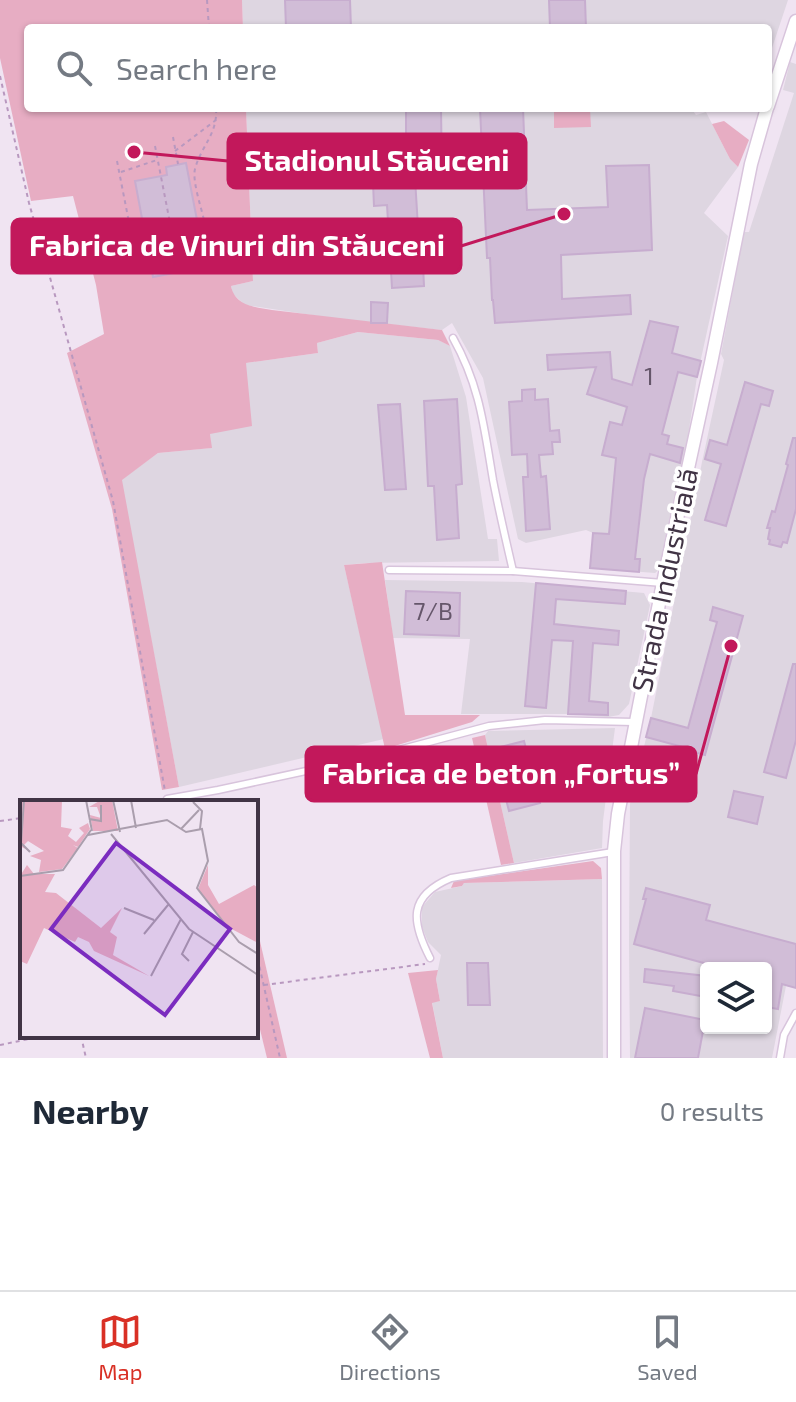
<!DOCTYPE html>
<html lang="en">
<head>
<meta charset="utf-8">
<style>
  :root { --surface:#fff; --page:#f6f6f7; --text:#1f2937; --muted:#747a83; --line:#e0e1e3; --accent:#d93025 }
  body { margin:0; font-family:"Exo 2",sans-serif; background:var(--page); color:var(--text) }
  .controls { position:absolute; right:24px; bottom:24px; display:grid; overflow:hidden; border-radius:8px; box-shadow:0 2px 6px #0004 }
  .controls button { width:72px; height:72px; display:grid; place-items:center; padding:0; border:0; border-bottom:2px solid var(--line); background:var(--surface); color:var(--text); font:40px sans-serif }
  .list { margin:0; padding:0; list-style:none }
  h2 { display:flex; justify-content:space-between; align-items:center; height:104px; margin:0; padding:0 32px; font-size:34px }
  h2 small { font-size:26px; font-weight:400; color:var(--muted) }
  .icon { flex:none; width:44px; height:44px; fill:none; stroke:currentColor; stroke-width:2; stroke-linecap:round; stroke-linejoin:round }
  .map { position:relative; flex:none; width:796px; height:1058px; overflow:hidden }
  .search { position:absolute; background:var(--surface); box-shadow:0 2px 6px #0004; left:24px; right:24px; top:24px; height:88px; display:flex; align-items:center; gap:20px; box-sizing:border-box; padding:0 28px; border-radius:8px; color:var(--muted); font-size:30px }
  .sheet { height:232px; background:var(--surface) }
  nav { display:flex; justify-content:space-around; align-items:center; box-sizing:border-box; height:112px; border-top:2px solid var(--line); background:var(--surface); font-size:22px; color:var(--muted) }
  nav a { display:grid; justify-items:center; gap:4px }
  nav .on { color:var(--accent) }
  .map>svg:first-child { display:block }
</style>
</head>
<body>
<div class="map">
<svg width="796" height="1058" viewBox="0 0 796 1058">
  <rect width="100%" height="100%" fill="#f0e4f2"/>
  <g fill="#ded6e1" fill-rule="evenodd">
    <path d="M242,0H788L768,60V28H243Z"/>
    <path d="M790,62L796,64V988L786,986L772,1058H630L629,943L630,804L651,718L702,462L724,360L721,354L744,232H749L794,93L783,90ZM706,968H766V1028H706Z"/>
    <path d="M246,108H691L696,115L706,112L730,159L738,167L704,213L728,236L697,377L686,449L661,568L655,573L590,568L593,533L586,530L526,543L518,539L483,378L452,323L442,330L338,319L245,305L233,294L231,286L253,281Z"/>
    <path d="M358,332L438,340L450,346L466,397L488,539H497L499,561L366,563L344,565L384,739L179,787L121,480L158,453L211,448L210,434L246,363L318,353L317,343Z"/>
    <path d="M385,580L522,582L644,593L650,605L629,704L619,715L608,717L568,714H461L470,639L393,638Z"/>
    <path d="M615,728L603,821L602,848L514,863L485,735L488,731Z"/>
    <path d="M602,879L603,1058H443L432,1002L440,1001L436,979L441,955L428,942L422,927V907L435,892L462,886L464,883Z"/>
  </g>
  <g fill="#e7adc3">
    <path d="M0,0H242L243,28H28V108H246L253,281L231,286C235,306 255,307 272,310L442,330L450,346L438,340L358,332L317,343L318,353L246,363L252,426L210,434L212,448L158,453L122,480L179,787L162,790L112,509L67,353L104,334L96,285L73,196L31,201L0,58Z"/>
    <path d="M554,108H590L591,127L554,128Z"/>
    <path d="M724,121L749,140L738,167L730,159L712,124Z"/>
    <path d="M382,562L405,715H480L472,722L385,749L344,565Z"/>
    <path d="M485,735L514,863L501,865L472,738Z"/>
    <path d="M593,861L601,868L602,879L464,883L462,886L451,888L454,881Z"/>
    <path d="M256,924L287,1058H267L256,1013Z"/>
    <path d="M438,970L436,979L440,1001L432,1003L443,1058H430L408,973Z"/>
  </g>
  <g fill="#d1bdd7" stroke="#c7adcf" stroke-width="2">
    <path d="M285,0H350L351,28H286Z"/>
    <path d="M549,0H585L586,28H550Z"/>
    <path d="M406,108H441L442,178H415L419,244L422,243L424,286L392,288L387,205L374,206L372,159L273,163L272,141L406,136Z"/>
    <path d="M480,108H523L527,210L608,207L606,166L649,165L652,250L561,255L562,299L630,295L631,314L495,323L493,300H492L490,258H487Z"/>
    <path d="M186,163L197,220L165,226L174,273L153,277L135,181L167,175L166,167Z"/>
    <path d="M371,302L388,303L387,323H371Z"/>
    <path d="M650,321L678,327L672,353L701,361L697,377L678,372L662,434L669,436L667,444L683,448L680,463L650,454L644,479L635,559H640L639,572L590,568L593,533L609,534L616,458L602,455L610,422L622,425L627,407L587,394L596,367L548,370L547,355L610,352L612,379L632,385Z"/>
    <path d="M745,382L773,391L769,406L761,404L726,526L705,520L721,464L705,459L710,440L727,445Z"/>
    <path d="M535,389V400L548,399L550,431L559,430L560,442H552L553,454L539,455L541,477L546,476L550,529L526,531L523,477H528L527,454L512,455L509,402L522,401V390Z"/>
    <path d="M457,399L462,484L456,485L459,538L437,540L434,486H428L424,401Z"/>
    <path d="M400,404L406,489L385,490L378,405Z"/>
    <path d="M793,438H796V509L787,543L783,542L781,547L769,544L770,540L768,539L770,528H767L772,511L775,512L788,465L786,464Z"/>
    <path d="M536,583L626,591L625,604L556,599L554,624L619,631L618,645L593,643L589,701L608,703V715L568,714L573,641L552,640L546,708L525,706Z"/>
    <path d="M406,591L460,593L459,636L404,634Z"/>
    <path d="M713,607L743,616L705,755L683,749V747L646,737L651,718L688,728L717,622L710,620Z"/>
    <path d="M793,664H796V740L786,778L764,772Z"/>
    <path d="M524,741L540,803L509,811L493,749Z"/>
    <path d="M734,791L763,797L757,824L728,817Z"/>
    <path d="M646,888L710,905L706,920L796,944V988L782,984L778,1009L766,1007V968H722L634,944L646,899H643Z"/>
    <path d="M467,963H488L490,1005H468Z"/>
    <path d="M645,969L706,976V997L673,991L674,986L644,982Z"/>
    <path d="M645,1008L705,1020L698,1058H635Z"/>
  </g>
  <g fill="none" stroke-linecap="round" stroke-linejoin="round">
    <g stroke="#d8c4dc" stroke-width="9">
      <g id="lane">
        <path d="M453,338C480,386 484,427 493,480C499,511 506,541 513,571"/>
        <path d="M389,570L513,571L663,583"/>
        <path d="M167,799L218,790L380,755L489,726L545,720L634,722"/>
        <path d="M430,958C411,921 408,896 451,878L613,852"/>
        <path d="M780,1058L784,1035L796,1013"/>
      </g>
    </g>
    <g stroke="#d8c4dc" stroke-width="15">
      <g id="street">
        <path d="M768,106L796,21"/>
        <path d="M614,1058V851L618,814L663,583L711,363L751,164L767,108"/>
      </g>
    </g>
    <g stroke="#b898bf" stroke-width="2" stroke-dasharray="4 4" stroke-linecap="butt">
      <path d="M207,0L209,28"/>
      <path d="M0,76L29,203L113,501L165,791"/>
      <path d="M173,137L178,164"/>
      <path d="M155,146L179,269"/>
      <path d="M175,151L216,120"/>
      <path d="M117,161L135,253"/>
      <path d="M121,172L157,160"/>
      <path d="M177,259L204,220C201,207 192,180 195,169C201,146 218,134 216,108"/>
      <path d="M149,802L160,800"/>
      <path d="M0,821L22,818"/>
      <path d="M256,951L280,1058"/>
      <path d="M264,985L425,964"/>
      <path d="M81,1036L86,1058"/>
      <path d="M0,1045L43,1036"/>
    </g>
    <use href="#lane" stroke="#fff" stroke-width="6"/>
    <use href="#street" stroke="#fff" stroke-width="12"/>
  </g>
  <g text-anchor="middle" stroke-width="7" stroke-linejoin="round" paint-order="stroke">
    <g font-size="24" fill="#65566a">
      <text x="649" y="385">1</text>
      <text x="433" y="620">7/B</text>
    </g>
    <g font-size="28" fill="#413445" stroke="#fff">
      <text transform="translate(665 580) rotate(-78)" y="10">Strada Industrială</text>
    </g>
  </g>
  <g transform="translate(20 800)">
    <rect width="238" height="238" fill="#f0e4f2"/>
    <path d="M0,0H42L41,27L52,29L48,36L56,42L64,33L59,28L68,23L70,29L58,47L53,45L58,48L42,69L19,72L21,60L10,56L24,51L8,41L4,45L11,52L0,46ZM81,0H92L98,31H73L70,15L81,18L77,7H69ZM7,65L14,74H35L25,92L36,93L81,128L102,108L90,132L97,137L93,155L129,176L74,151L69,142L58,137L55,142L24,128L7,164L0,161V76ZM188,65V85L199,104L234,85L238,88V143L208,127L178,89Z" fill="#e7adc3"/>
    <path fill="none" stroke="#aa9ead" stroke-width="2" d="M4,0L1,43L10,52M66,0L72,31M93,0L100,32M111,0L116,28M173,2L182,11L180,29M69,19L81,21V5M161,29L179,10M91,34L169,129L238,175M68,35L147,20L166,32L182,29L188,61L177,88L219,142L238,154M0,76L43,70L71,30M104,108L134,120M124,134L148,105M169,161L162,154L173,132M131,176L161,119"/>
    <path fill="#7b2cbf" fill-opacity="0.15" stroke="#7b2cbf" stroke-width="4" d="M96,43L210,129L145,215L31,129Z"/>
    <rect width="238" height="238" fill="none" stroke="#413445" stroke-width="4"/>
  </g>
  <path fill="none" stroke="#c2185b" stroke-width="3" d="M134 152L228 161M564 214L461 246M731 646L696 774"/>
  <g fill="#c2185b" stroke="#fff" stroke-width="3">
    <circle cx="134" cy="152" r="8"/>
    <circle cx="564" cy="214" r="8"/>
    <circle cx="731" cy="646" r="8"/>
  </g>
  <g fill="#c2185b" stroke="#c2185b" stroke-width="3">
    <rect x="228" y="134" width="298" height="54" rx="8"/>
    <rect x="12" y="219" width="449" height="54" rx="8"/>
    <rect x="306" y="747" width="390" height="54" rx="8"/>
  </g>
  <g font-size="30" text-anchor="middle" font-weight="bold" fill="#fff">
    <text x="377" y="171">Stadionul Stăuceni</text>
    <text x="237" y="256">Fabrica de Vinuri din Stăuceni</text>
    <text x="501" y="784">Fabrica de beton „Fortus”</text>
  </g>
</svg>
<div class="controls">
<button><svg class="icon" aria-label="layers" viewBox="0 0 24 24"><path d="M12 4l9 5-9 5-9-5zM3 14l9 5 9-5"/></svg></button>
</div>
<div class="search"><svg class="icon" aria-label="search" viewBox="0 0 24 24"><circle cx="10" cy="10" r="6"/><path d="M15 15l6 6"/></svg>Search here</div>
</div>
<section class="sheet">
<h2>Nearby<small>0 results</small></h2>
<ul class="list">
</ul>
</section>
<nav>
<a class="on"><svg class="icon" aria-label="map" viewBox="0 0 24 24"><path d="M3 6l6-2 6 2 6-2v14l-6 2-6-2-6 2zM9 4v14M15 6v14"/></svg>Map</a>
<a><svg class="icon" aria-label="directions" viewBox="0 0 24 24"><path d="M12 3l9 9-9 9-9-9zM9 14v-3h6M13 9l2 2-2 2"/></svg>Directions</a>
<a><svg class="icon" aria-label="saved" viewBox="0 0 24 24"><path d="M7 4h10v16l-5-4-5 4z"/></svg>Saved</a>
</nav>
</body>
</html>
